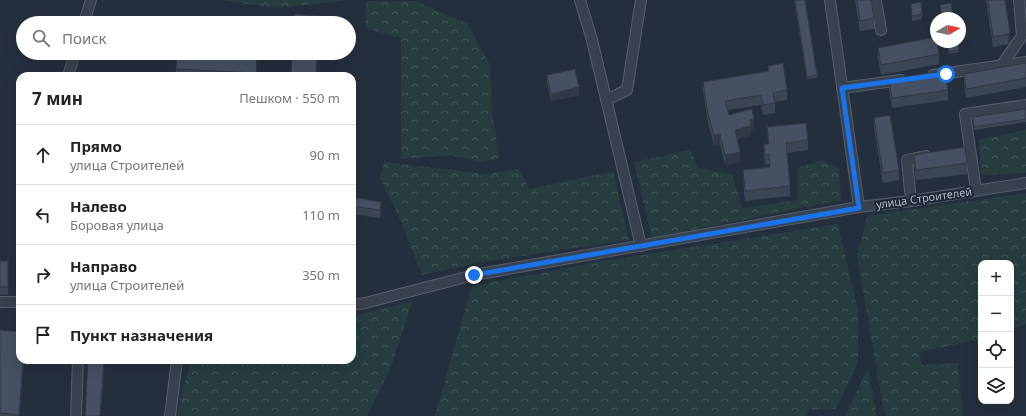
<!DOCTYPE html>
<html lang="ru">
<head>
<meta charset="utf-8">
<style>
  :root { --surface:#fff; --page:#f2f2f2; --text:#222; --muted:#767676; --line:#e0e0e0 }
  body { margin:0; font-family:"Noto Sans",sans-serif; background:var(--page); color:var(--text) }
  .controls { position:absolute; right:12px; bottom:12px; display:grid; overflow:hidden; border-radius:8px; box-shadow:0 4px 16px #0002 }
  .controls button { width:36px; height:36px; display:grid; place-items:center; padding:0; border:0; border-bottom:1px solid var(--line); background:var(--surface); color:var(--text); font:20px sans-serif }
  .compass { position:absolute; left:930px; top:12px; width:36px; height:36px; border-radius:50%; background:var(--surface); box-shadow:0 4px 16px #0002; rotate:81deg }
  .stop { position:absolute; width:12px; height:12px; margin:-9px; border:3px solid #1a73e8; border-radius:50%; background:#fff }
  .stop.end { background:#1a73e8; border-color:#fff; box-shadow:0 1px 4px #0008 }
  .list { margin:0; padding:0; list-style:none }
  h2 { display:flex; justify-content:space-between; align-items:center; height:52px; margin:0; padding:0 16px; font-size:17px }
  h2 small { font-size:13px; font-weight:400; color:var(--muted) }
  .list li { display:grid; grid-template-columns:26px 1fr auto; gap:12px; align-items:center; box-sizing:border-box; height:60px; padding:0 16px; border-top:1px solid var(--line) }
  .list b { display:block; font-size:15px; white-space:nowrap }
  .list p { margin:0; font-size:13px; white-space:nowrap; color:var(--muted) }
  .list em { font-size:13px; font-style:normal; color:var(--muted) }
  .icon { flex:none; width:22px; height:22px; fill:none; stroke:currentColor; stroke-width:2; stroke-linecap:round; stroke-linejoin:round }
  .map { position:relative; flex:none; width:1026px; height:416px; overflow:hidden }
  .search { position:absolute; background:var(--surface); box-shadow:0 4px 16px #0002; left:16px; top:16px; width:340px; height:44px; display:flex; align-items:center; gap:10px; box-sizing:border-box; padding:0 14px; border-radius:22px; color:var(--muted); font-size:15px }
  .panel { position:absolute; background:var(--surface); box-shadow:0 4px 16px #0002; left:16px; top:72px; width:340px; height:292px; border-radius:12px }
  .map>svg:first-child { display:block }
</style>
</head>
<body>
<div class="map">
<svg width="1026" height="416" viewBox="0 0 1026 416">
  <defs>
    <pattern id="forest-crowns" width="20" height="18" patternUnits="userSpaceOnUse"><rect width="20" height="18" fill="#263c3f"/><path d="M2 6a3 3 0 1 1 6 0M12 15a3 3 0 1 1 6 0" fill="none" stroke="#435659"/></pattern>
  </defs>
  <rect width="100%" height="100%" fill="#242f3e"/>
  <g fill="url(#forest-crowns)">
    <path d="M219,0H349L276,8Z"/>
    <path d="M367,1H415L467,23L490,65L492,111L499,158L480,163L451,155L401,159V38L365,28Z"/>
    <path d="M1026,130V173L981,175L979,140Z"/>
    <path d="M690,150L698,168L732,174L742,208L798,200V168L823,160L839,169L841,200L652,238L634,162Z"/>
    <path d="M384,162L485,174L519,169L529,189L613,171L629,240L482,262L422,275L399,217L380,178Z"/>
    <path d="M1026,193V324L1011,330V263H981V339L920,352L921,365L958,363L963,416H885L857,257L867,216Z"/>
    <path d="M838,224L858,311V362L836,409L808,410L807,416H435L472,286L604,261Z"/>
    <path d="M412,302L391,367L367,416H177L183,387L192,360H352V316Z"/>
    <path d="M868,368L877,416H845L847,411Z"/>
  </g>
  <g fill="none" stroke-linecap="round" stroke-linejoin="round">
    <g stroke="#565f6c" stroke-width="12">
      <g id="minor">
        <path d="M580,0L592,40L641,246"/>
        <path d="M830,0L859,207"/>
        <path d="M876,0L881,30"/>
        <path d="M84,23L91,0"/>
        <path d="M1001,66L1022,36L1019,0"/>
        <path d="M933,75L1026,62"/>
        <path d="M68,76L75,53"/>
        <path d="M842,88L901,80"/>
        <path d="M606,100L627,90L641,0"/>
        <path d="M976,190L965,114L1026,105"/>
        <path d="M911,201L907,160L926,156"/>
        <path d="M0,302H20"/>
        <path d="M352,305L365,303L474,275L859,207L911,201L1026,183"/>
        <path d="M76,416L78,360"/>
        <path d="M170,416L177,360"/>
      </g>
    </g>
    <use href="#minor" stroke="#38414e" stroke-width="10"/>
  </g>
  <g fill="#3b4654">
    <path d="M794,0H805L817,78L807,79Z"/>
    <path d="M855,0H871L874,18V29L860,31Z"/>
    <path d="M986,0H1005L1010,42L1008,44L993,47Z"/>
    <path d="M911,4L922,14V19L912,21Z"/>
    <path d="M946,42H958L959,52L949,54Z"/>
    <path d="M878,48L939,54V64L881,75L878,58Z"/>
    <path d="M177,53H257L256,76H176Z"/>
    <path d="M1026,63V87L966,98L964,83V74Z"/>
    <path d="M768,66L787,90V100L775,102V113L763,115L761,105L728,110L729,115L754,129H751V135L737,139L740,162L725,165L720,143L714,145L708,123L703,91V82L768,71Z"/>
    <path d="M547,75L579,95L551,101L547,83Z"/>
    <path d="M889,79L948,90V100L892,108L889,89Z"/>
    <path d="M1026,109V122L974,130L973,117Z"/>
    <path d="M874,118L899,170V180L883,183L874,128Z"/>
    <path d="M767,127L808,140V150L787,153L790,186V196L745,201L743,180V170L769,167V164L765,165L764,154V144H768Z"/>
    <path d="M914,155L967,163V174L916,180L914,165Z"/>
    <path d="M352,197L381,209L380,218L352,214Z"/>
    <rect x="0" y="261" width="8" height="34"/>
    <path d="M0,330L20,360H24L19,416H0Z"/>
  </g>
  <g fill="#303945">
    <path d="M1010,32V42L1008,44V34Z"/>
    <path d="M317,53H318L317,76H316Z"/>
    <path d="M579,87V95L551,101V94Z"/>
    <path d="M754,119V129H751V135L735,140V130L750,120Z"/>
    <path d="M720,134V143L714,145V135Z"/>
    <path d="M740,152V162L725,165V155Z"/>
    <path d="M23,360H24L19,416Z"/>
    <path d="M104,360H105L101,416H100Z"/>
  </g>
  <g fill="#455162" stroke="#303945">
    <path d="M795,0H805L817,75L807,77Z"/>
    <path d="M857,0H871L874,18L860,21Z"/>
    <path d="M988,0H1005L1010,32L1008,34L993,37Z"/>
    <path d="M921,2L922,14L912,16L911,4Z"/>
    <path d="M951,3L953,18H942L940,5Z"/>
    <path d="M294,14L319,16V23H294Z"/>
    <path d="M936,37L939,54L881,65L878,48Z"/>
    <path d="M947,42H958L959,50L949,52Z"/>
    <path d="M177,53H257L256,73L176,69Z"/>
    <path d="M292,53H317L316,76H291Z"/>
    <path d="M783,63L787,90L773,93L775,103L763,105L761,95L725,101L729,115L752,109L754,119L750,120L751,126L735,130L740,152L725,155L720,134L714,135L708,114L703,82L769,71L768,66Z"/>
    <path d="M1026,63V78L966,89L964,74Z"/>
    <path d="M575,69L579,87L551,94L547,75Z"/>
    <path d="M945,71L948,90L892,98L889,79Z"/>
    <path d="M1026,109V119L974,127L973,117Z"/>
    <path d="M890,115L899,170L883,173L874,118Z"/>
    <path d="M806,123L808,140L786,143L790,186L745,191L743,170L770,167L769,154L765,155L764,144H769L767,127Z"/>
    <path d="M965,147L967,163L916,170L914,155Z"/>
    <path d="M352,197L381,202L380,210L352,206Z"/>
    <rect x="0" y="261" width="8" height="26"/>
    <path d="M0,330L20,332V360H23L19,415L0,413Z"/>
    <path d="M88,360H104L100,416H85Z"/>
  </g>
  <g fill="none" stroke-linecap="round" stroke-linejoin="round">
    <path stroke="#1a73e8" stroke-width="5" d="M474,275L859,208L842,88L946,74"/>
  </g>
  <g text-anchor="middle" stroke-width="4" stroke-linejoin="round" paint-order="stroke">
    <g font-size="11" fill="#b4bcc9" stroke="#1d2633">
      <text transform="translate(924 198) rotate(-8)" y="4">улица Строителей</text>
    </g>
  </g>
</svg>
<div class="controls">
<button>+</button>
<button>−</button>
<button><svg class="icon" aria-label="locate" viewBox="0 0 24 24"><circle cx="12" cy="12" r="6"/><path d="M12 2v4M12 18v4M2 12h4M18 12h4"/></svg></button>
<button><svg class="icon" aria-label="layers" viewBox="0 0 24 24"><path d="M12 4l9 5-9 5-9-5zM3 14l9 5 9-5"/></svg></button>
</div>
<svg class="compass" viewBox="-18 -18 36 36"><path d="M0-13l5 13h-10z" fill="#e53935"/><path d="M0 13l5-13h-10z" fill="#767676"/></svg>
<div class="stop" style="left:946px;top:74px"></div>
<div class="stop end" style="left:474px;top:275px"></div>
<div class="search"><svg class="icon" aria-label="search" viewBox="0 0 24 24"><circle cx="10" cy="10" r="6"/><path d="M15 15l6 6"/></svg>Поиск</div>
<section class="panel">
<h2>7 мин<small>Пешком · 550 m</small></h2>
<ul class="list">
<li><svg class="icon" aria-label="ahead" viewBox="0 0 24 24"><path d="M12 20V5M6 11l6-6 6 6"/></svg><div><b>Прямо</b><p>улица Строителей</p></div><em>90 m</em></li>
<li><svg class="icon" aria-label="left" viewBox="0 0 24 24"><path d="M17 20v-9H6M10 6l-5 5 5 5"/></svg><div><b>Налево</b><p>Боровая улица</p></div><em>110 m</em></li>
<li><svg class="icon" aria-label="right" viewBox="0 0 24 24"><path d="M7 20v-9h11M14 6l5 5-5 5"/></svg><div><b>Направо</b><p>улица Строителей</p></div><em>350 m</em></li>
<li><svg class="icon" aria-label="arrive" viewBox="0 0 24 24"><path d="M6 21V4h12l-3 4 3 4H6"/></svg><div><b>Пункт назначения</b></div></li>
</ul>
</section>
</div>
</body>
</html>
